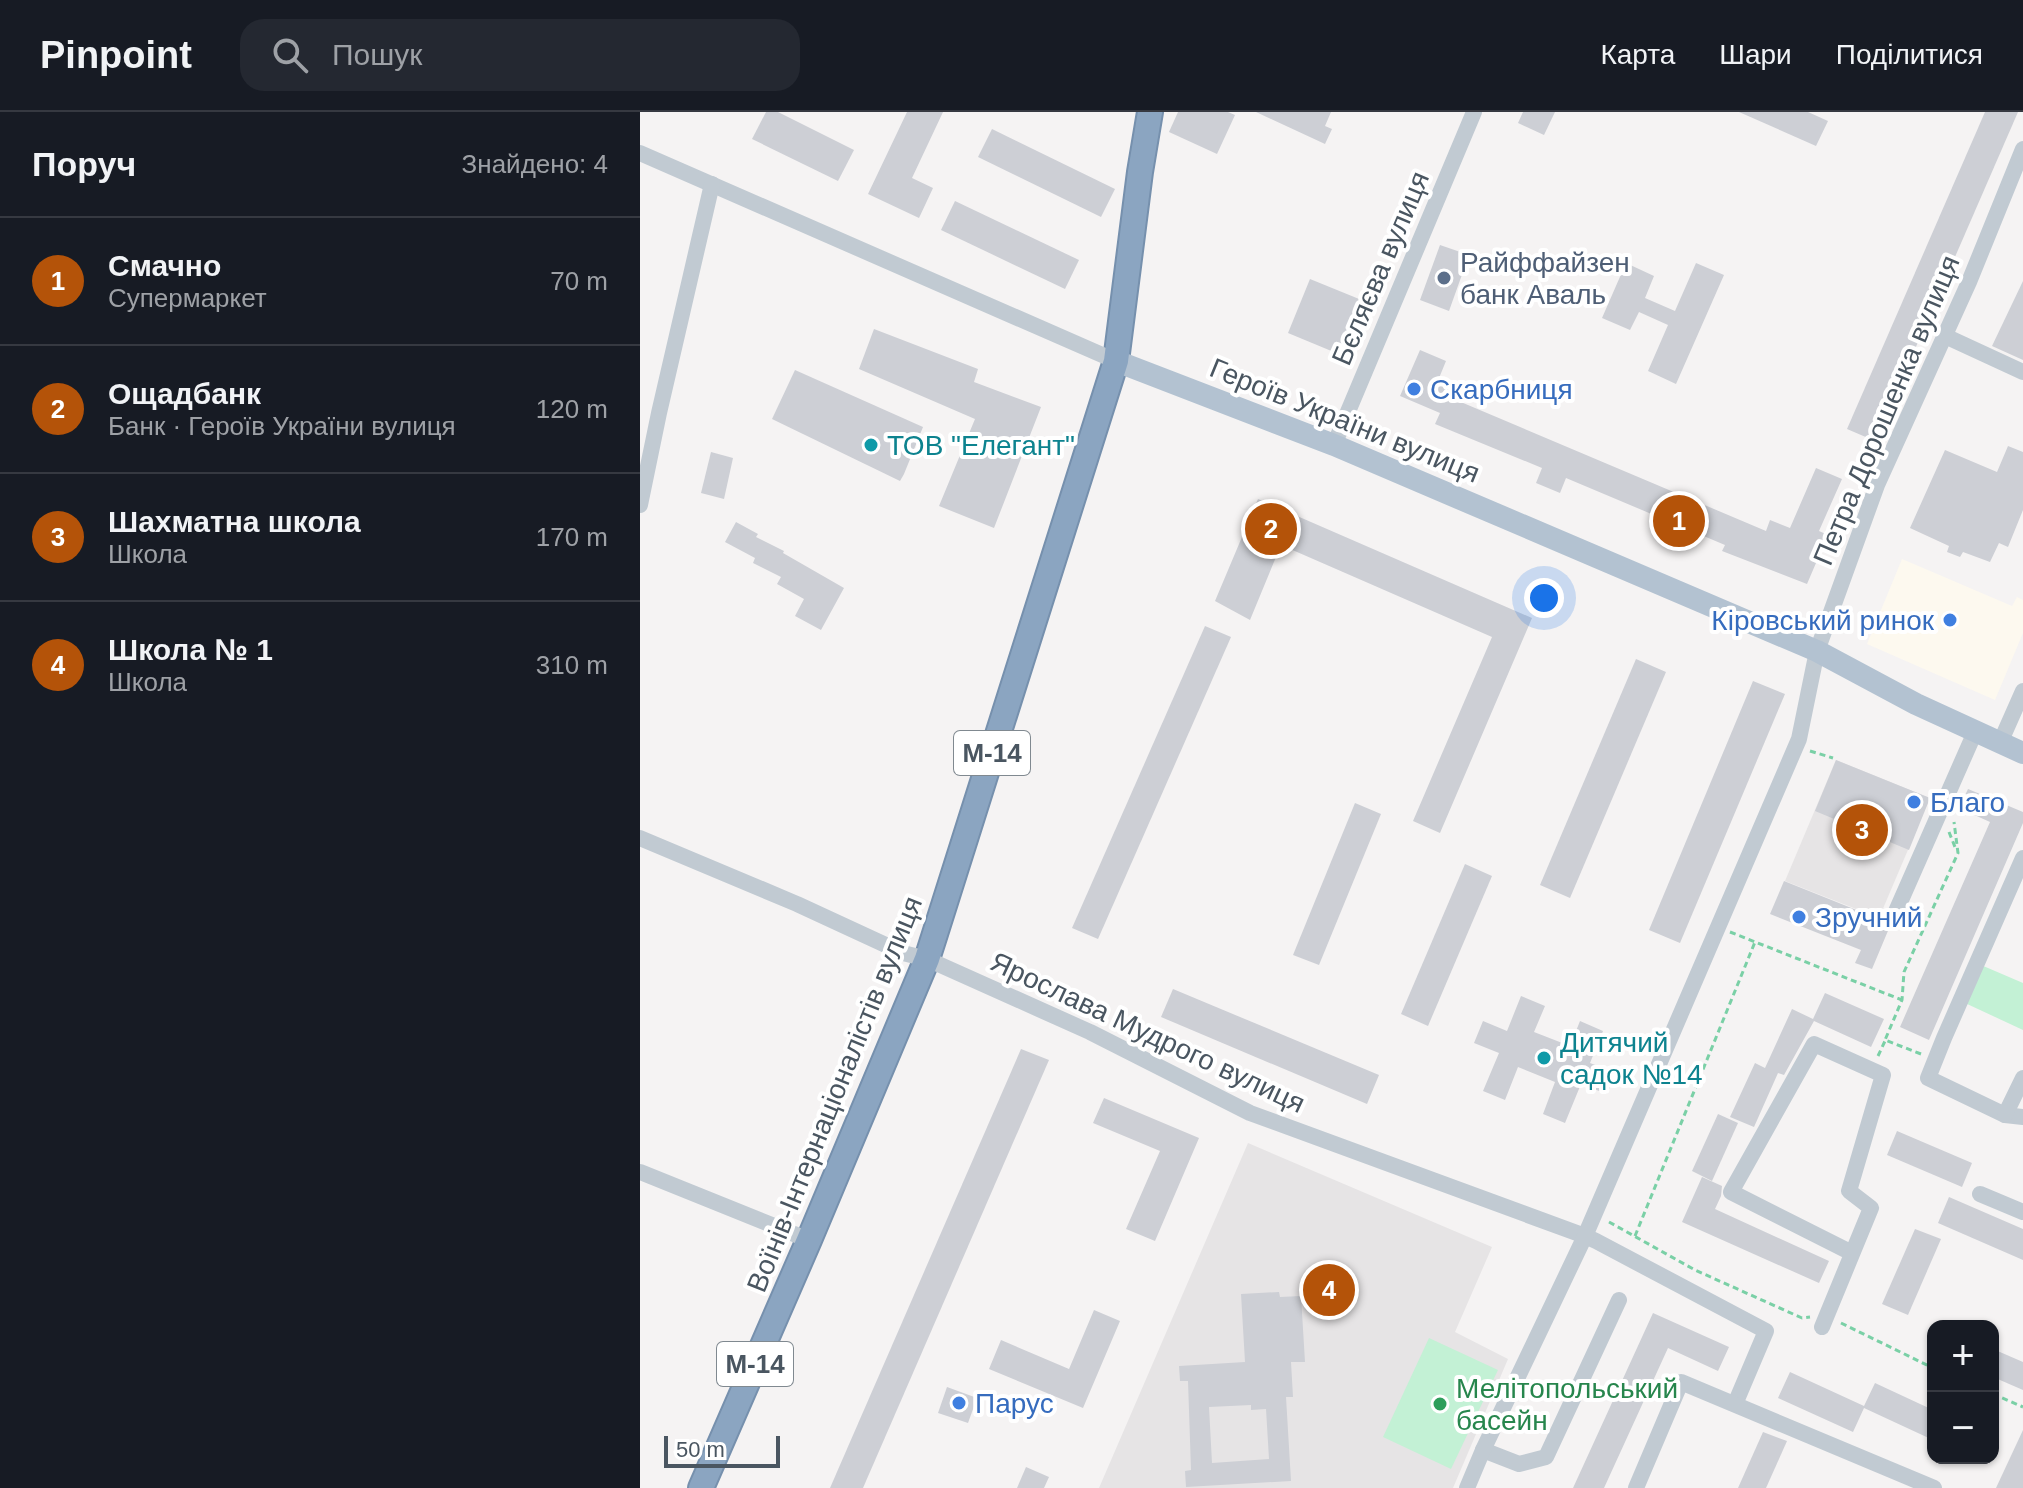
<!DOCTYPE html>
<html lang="uk">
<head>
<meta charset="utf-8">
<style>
  :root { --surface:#171b24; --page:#242831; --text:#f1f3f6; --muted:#9ea1a6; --line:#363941; --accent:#b45309 }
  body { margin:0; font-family:Arial,sans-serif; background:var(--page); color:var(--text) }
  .controls { position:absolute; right:24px; bottom:24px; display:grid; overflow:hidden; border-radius:16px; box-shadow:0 2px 6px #0004 }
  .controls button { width:72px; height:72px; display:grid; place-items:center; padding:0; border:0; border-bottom:2px solid var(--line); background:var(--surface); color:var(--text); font:40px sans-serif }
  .scale { position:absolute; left:24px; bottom:20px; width:116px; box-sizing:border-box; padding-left:8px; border:4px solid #4a5661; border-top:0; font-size:22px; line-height:28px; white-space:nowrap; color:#4a5661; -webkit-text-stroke:6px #fff; paint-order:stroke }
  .you { position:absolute; left:904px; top:486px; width:28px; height:28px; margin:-20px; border:6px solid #fff; border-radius:50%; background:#1a73e8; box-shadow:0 0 0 12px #1a73e833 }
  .badge { display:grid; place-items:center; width:52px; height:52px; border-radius:50%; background:var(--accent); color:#fff; font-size:26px; font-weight:700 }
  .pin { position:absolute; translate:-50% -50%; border:4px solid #fff; box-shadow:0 2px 8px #0006 }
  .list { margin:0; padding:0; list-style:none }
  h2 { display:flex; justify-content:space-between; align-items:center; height:104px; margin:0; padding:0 32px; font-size:34px }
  h2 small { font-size:26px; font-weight:400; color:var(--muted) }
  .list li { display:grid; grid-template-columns:52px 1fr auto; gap:24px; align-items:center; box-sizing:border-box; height:128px; padding:0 32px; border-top:2px solid var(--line) }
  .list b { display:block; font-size:30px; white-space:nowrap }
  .list p { margin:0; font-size:26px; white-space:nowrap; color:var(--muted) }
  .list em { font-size:26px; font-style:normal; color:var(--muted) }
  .icon { flex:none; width:44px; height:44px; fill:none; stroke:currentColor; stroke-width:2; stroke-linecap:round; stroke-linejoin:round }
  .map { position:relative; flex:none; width:1383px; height:1376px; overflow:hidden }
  header { display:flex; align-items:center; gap:48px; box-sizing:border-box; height:112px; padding:0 40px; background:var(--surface); border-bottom:2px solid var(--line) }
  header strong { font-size:38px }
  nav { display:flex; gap:44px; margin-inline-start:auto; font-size:28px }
  .search { width:560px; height:72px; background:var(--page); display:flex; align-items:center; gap:20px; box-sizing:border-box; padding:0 28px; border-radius:24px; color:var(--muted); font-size:30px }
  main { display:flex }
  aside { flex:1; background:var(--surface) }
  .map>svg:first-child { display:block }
</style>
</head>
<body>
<header>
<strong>Pinpoint</strong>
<div class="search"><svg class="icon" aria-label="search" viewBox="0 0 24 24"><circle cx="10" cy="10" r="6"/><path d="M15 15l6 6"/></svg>Пошук</div>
<nav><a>Карта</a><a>Шари</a><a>Поділитися</a></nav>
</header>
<main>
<aside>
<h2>Поруч<small>Знайдено: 4</small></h2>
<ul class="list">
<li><span class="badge">1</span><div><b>Смачно</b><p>Супермаркет</p></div><em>70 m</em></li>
<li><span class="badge">2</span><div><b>Ощадбанк</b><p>Банк · Героїв України вулиця</p></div><em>120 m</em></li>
<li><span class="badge">3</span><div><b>Шахматна школа</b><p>Школа</p></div><em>170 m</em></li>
<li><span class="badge">4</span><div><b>Школа № 1</b><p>Школа</p></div><em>310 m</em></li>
</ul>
</aside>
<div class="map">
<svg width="1383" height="1376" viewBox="0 0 1383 1376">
  <rect width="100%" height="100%" fill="#f5f3f3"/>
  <path fill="#fdf9ef" d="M1262,447L1372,494L1377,485L1383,488V521L1355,588L1227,532Z"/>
  <g fill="#e6e4e5">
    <path d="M1196,648L1290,686L1239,806L1145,769Z"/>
    <path d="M608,1031L852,1135L815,1220L868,1247L813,1376H459Z"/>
  </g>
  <g fill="#c3f1d5">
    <path d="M1341,853L1383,871V918L1325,891Z"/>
    <path d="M789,1226L858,1258L811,1357L743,1325Z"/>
  </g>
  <g fill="#cdcfd5" fill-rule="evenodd">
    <path d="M126,0H138L214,38L198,69L112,27Z"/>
    <path d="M267,0H303L272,66L293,76L279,106L228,82Z"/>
    <path d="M538,0H588L595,3L577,42L529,20Z"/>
    <path d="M616,0H691L685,14L692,17L685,32Z"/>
    <path d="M883,0H915L904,23L878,11Z"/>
    <path d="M1099,0H1168L1188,9L1176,34Z"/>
    <path d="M1345,0H1378L1235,329L1207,317Z"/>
    <path d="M352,17L475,77L461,105L338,45Z"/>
    <path d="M315,89L439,148L425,177L301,118Z"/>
    <path d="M800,133L829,143L809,199L780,188Z"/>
    <path d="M986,151L1014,164L1005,186L1035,199L1056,151L1084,163L1036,272L1008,259L1028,213L999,200L990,218L962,206Z"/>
    <path d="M670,167L724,189L701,243L648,221Z"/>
    <path d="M1383,169V248L1352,234Z"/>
    <path d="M234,217L338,257L334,270L401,295L354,416L299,394L335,307L219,257Z"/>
    <path d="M780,238L806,249L797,271L812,277L809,285L1126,419L1130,408L1150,416L1176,356L1202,367L1179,419L1188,423L1167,472L1082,439L1085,433L926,366L920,381L896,371L902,356L795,312L800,301L760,284Z"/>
    <path d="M155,258L283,315L264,362L260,369L132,307Z"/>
    <path d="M1368,334L1383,340V398L1368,435L1359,431L1350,450L1323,440L1320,445L1307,440L1309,434L1270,416L1305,338L1357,360Z"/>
    <path d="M71,340L93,346L84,387L61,381Z"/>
    <path d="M618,387L892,506L800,721L773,709L852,525L641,433L610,508L575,489Z"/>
    <path d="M96,410L118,422L116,425L144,439L143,441L204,476L181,518L155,504L164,487L137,472L141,465L113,451L115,446L85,430Z"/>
    <path d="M565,514L591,525L458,827L432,816Z"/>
    <path d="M996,547L1026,560L930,786L900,773Z"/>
    <path d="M1113,569L1145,582L1040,831L1009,818Z"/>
    <path d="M1196,648L1290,686L1269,738L1175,699Z"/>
    <path d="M1328,677L1383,700V711L1289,928L1260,915L1350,710L1319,696Z"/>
    <path d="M715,691L741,702L679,853L653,843Z"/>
    <path d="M825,752L852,764L788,914L761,902Z"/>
    <path d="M1144,769L1244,809L1250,814L1232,857L1215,851L1221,838L1130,802Z"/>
    <path d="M533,877L739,963L727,992L521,905Z"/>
    <path d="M1185,881L1244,907L1231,935L1174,909L1144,963L1138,961L1114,1015L1090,1005L1115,951L1125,956L1152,897L1173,907Z"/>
    <path d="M881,884L905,894L894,920L930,934L940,909L963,919L950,951L976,961L967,982L941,972L925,1011L903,1002L915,970L878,955L865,988L843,979L859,941L834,931L843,909L867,919Z"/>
    <path d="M381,937L409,948L223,1376H190Z"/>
    <path d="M464,986L559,1026L515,1129L486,1117L520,1039L453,1011Z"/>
    <path d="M1078,1002L1098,1011L1072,1069L1052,1059Z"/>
    <path d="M1257,1019L1332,1051L1322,1075L1247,1043Z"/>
    <path d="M1062,1065L1082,1074L1081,1084L1075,1097L1189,1149L1179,1171L1042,1110Z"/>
    <path d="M1309,1085L1383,1117V1148L1298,1111Z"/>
    <path d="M1275,1117L1301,1127L1268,1203L1242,1192Z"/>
    <path d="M639,1180L640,1185L661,1184L665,1250H651L653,1285H646L651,1369L546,1375L545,1359L551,1358L548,1269H540L539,1254L605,1250L601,1182ZM611,1293V1298L626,1297L629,1347L572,1351L569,1295Z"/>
    <path d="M454,1198L480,1209L443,1296L349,1257L361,1228L429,1257Z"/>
    <path d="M1013,1201L1089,1235L1078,1259L1028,1236L964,1376H933Z"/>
    <path d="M1353,1237L1383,1250V1278L1353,1265Z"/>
    <path d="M1150,1260L1224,1294L1235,1271L1293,1298V1328L1224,1296L1213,1320L1138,1286Z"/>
    <path d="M307,1275L337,1286L328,1311L298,1301Z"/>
    <path d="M1383,1318V1376H1356Z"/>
    <path d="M1123,1320L1147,1329L1126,1376H1098Z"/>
    <path d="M386,1355L409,1365L404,1376H377Z"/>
  </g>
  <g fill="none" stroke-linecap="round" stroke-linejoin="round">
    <g stroke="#7690ad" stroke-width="28">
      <path id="highway" d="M61,1376L169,1128L287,847L294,825L476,249L500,60L510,0"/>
    </g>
    <g stroke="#7ad0a6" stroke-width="3" stroke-dasharray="6 4" stroke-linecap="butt">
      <path d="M1170,639L1193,646"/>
      <path d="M1309,720L1315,735"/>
      <path d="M1090,820L1262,888"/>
      <path d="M1281,942L1245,928L1262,888L1264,860L1318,741L1314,710"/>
      <path d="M1238,944L1245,929"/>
      <path d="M969,1110L1055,1158L1162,1206L1170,1205"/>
      <path d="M995,1124L1115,830"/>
      <path d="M1201,1211L1293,1256"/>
      <path d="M1353,1282L1383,1295"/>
    </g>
    <g stroke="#c1cad2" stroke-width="16">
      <path d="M0,41L476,249"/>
      <path d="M1305,224L1383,260"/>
      <path d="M694,333L834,0"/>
      <path d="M0,393L19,301L72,72"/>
      <path d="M1360,631L1383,579"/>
      <path d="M0,726L157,792L263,841L287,847L450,920L610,1001L945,1124L956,1129L1126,1219L1095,1292"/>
      <path d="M1383,746L1304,926L1288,966L1365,1003L1383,1005"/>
      <path d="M1254,804L1335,620"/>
      <path d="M1365,1003L1383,966"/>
      <path d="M0,1060L169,1128"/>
      <path d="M1340,1082L1383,1100"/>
      <path d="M1182,1215L1231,1096L1209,1079L1243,963L1174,932L1091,1080L1212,1141"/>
      <path d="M843,1338L879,1352L906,1345L979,1188"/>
      <path d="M827,1376L843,1338L945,1124L1159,627L1177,539L1237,373L1329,170L1383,37"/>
      <path d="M996,1376L1041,1270L1294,1376"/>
    </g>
    <path stroke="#b3c2d1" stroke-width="22" d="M476,249L694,333L1177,539L1276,592L1383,641"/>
    <use href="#highway" stroke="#8ba5c1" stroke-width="24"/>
  </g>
  <circle fill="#5c6f8a" stroke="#fff" stroke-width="3" cx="804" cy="166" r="8"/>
  <g fill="#3f7fe0" stroke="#fff" stroke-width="3">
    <circle cx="774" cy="277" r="8"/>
    <circle cx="1310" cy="508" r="8"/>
    <circle cx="1274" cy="690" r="8"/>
    <circle cx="1159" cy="805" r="8"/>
    <circle cx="319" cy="1291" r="8"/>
  </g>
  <g fill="#0f9aa8" stroke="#fff" stroke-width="3">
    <circle cx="231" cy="333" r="8"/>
    <circle cx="904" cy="946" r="8"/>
  </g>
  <circle fill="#2e9e5b" stroke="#fff" stroke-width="3" cx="800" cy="1292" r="8"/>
  <g text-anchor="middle" stroke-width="8" stroke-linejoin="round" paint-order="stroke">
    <g fill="#fff" stroke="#808990" stroke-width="2">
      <rect x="314" y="619" width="76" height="44" rx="6"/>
      <rect x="77" y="1230" width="76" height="44" rx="6"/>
    </g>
    <g font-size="26" font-weight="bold" fill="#4a5661">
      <text x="352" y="650">М-14</text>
      <text x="115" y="1261">М-14</text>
    </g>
    <g font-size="28" fill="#4e5e75" stroke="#fff" text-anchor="start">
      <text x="820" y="160">Райффайзен<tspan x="820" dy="32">банк Аваль</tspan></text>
    </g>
    <g font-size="28" fill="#4a5661" stroke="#fff">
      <text transform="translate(740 156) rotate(-67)" y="10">Бєляєва вулиця</text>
      <text transform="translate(1246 298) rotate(-67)" y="10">Петра Дорошенка вулиця</text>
      <text transform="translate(705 308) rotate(22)" y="10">Героїв України вулиця</text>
      <text transform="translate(508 920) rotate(25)" y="10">Ярослава Мудрого вулиця</text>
      <text transform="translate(194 982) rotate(-68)" y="10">Воїнів-Інтернаціоналістів вулиця</text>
    </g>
    <g font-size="28" fill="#366cbe" stroke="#fff" text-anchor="start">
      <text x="790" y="287">Скарбниця</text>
      <text x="1294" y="518" text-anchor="end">Кіровський ринок</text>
      <text x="1290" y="700">Благо</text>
      <text x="1175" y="815">Зручний</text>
      <text x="335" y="1301">Парус</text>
    </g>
    <g font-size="28" fill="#0d838f" stroke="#fff" text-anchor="start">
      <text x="247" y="343">ТОВ "Елегант"</text>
      <text x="920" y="940">Дитячий<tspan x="920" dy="32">садок №14</tspan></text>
    </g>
    <g font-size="28" fill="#27864d" stroke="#fff" text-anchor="start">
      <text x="816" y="1286">Мелітопольський<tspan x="816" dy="32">басейн</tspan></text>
    </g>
  </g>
</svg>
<div class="controls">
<button>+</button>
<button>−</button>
</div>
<div class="scale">50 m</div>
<div class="you"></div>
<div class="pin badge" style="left:1039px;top:409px">1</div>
<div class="pin badge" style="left:631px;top:417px">2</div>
<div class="pin badge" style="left:1222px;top:718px">3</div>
<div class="pin badge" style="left:689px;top:1178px">4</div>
</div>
</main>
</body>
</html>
